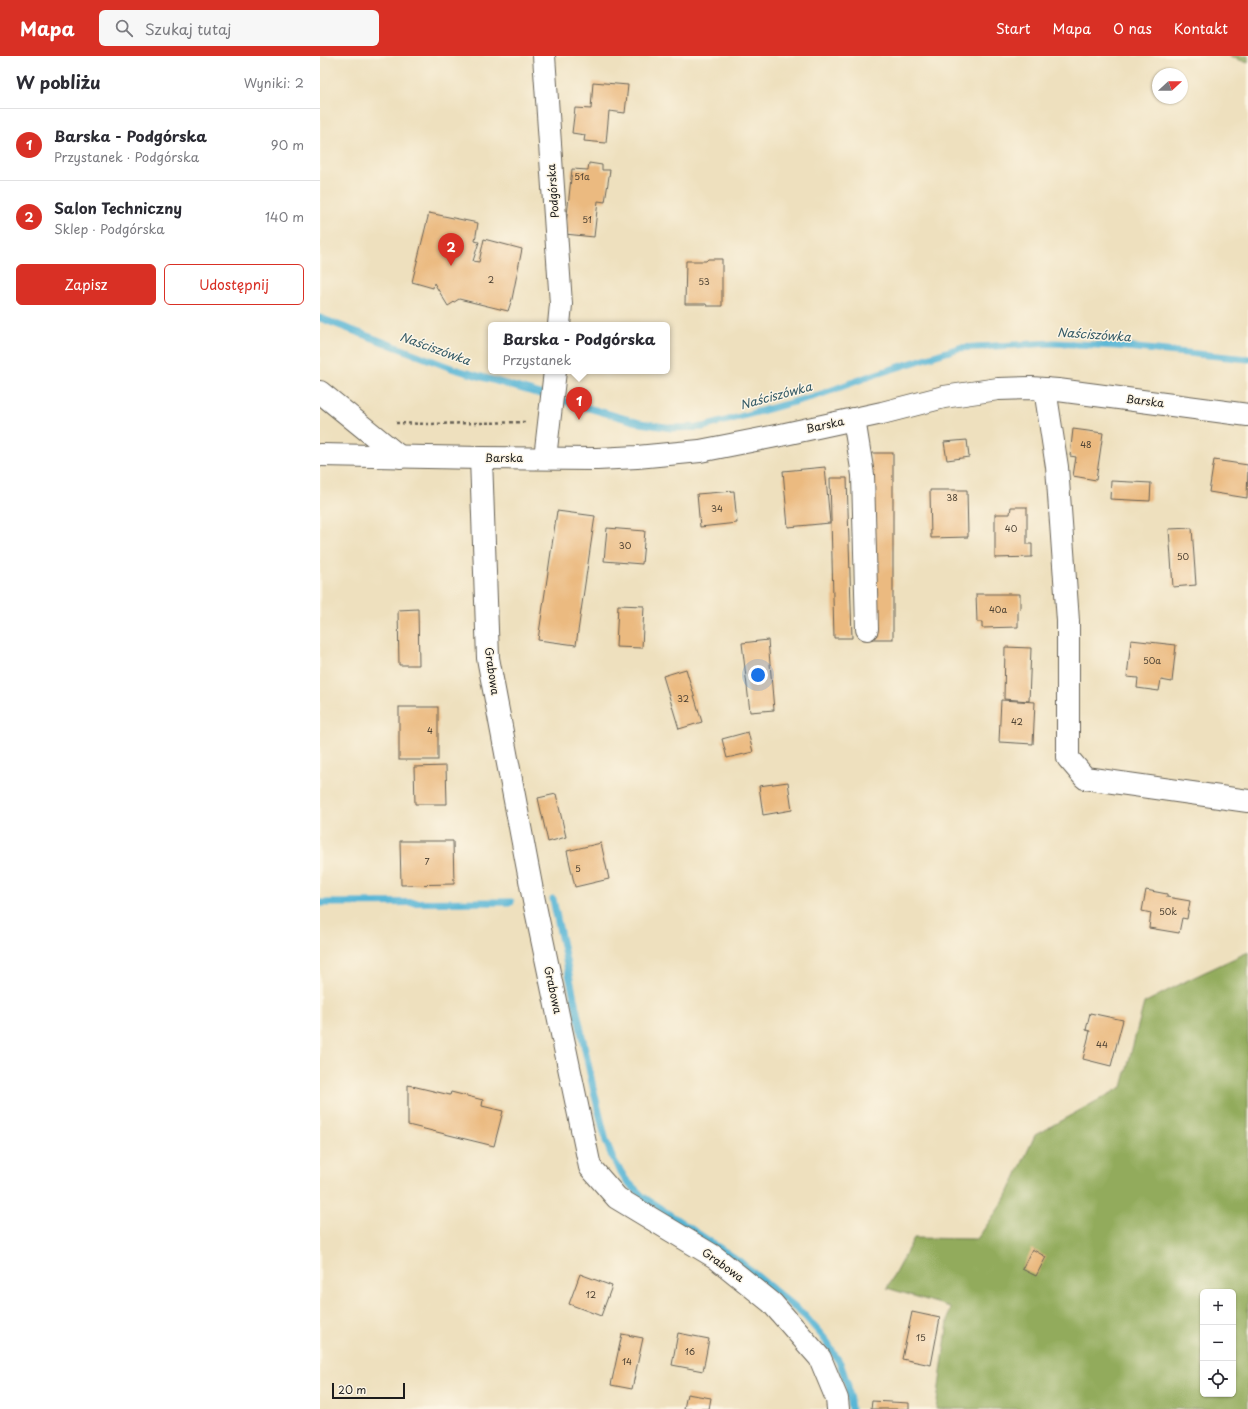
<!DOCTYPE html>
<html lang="pl">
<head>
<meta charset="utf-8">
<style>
  :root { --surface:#fff; --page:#f7f7f7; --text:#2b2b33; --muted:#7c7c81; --line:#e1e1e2; --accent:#d93025 }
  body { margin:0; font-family:"Playpen Sans",sans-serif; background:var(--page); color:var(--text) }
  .controls { position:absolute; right:12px; bottom:12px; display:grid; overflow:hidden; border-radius:6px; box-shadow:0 1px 3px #0004 }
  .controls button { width:36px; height:36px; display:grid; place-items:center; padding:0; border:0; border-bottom:1px solid var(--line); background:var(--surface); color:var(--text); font:20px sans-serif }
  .compass { position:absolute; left:832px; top:12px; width:36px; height:36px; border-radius:50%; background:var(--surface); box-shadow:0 1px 3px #0004; rotate:69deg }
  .scale { position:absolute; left:12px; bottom:10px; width:73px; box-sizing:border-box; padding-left:4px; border:2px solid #1c1c1c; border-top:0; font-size:11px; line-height:14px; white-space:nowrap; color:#1c1c1c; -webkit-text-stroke:3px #fcf5e5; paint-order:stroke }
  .you { position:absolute; left:438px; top:619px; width:14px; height:14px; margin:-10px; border:3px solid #fff; border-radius:50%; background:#1a73e8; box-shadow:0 0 0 6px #1a73e833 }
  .badge { display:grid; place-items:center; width:26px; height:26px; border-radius:50%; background:var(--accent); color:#fff; font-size:13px; font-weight:700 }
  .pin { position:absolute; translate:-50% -33px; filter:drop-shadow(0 1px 2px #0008) }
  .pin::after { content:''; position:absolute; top:21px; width:14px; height:12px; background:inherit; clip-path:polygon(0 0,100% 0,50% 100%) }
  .popup { position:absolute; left:168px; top:266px; width:182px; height:52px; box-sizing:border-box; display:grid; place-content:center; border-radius:6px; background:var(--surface); filter:drop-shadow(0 1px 3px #0005); font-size:13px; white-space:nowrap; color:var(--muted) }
  .popup b { font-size:15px; color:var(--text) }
  .popup::after { content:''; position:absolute; left:50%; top:100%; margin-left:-8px; border:8px solid transparent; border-top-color:var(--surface) }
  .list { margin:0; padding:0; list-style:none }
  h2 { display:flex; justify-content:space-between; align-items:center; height:52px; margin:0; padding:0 16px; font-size:17px }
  h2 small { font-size:13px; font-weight:400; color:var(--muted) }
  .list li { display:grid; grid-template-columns:26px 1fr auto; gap:12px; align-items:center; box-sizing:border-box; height:72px; padding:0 16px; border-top:1px solid var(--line) }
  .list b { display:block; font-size:15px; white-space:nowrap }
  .list p { margin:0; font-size:13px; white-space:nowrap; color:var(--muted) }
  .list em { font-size:13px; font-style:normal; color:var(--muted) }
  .actions { display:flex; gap:8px; padding:12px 16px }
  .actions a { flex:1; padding:9px 0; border:1px solid var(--accent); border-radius:6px; text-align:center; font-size:14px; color:var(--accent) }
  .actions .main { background:var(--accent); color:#fff }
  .icon { flex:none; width:22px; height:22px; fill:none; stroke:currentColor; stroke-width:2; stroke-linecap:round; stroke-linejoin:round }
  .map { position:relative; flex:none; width:928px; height:1353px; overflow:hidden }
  header { display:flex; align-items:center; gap:24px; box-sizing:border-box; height:56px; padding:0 20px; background:var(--accent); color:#fff }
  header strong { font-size:19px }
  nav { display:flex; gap:22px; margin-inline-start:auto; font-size:14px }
  .search { width:280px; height:36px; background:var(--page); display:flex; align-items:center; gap:10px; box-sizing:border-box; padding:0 14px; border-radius:6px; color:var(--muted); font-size:15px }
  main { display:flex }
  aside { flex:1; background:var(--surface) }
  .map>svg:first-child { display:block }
</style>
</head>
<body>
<header>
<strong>Mapa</strong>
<div class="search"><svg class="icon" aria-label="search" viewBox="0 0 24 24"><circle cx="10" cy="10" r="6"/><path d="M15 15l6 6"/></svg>Szukaj tutaj</div>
<nav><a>Start</a><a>Mapa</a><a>O nas</a><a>Kontakt</a></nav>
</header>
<main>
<aside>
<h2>W pobliżu<small>Wyniki: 2</small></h2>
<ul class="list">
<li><span class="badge">1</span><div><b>Barska - Podgórska</b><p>Przystanek · Podgórska</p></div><em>90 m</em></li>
<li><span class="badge">2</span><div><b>Salon Techniczny</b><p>Sklep · Podgórska</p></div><em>140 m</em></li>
</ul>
<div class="actions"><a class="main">Zapisz</a><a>Udostępnij</a></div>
</aside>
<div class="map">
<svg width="928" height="1353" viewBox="0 0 928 1353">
  <rect width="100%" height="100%" fill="#fcf5e5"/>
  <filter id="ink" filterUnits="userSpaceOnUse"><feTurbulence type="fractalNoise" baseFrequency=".025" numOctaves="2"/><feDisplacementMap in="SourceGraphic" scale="8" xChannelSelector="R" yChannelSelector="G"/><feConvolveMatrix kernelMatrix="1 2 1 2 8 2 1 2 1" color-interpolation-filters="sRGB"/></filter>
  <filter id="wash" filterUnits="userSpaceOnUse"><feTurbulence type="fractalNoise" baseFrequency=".012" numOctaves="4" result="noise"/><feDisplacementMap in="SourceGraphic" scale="16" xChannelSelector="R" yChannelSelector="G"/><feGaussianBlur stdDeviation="0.9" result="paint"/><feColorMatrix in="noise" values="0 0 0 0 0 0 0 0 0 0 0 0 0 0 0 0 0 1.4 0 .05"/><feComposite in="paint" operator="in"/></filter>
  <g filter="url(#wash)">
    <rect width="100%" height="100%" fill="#eee0be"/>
    <g fill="#92ab5c" stroke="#57643c" fill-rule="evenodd">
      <path d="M909,0H928V7Z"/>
      <path d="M928,896V1353H616L630,1251L567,1232L594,1182L657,1183L686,1142L715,1079L802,1031L824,947L870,923ZM883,1236H913V1338H883Z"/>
    </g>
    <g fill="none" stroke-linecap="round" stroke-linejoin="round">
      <g stroke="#58b6d6" stroke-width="7">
        <path d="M0,262L134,313L320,367L351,372L383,371L499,339L550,320L639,292L734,287L796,290L928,303"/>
        <path d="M233,843L273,1031L286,1085L293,1103L306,1124L323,1141L419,1205L485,1260L504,1282L520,1307L528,1330L531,1353"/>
        <path d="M0,847L191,846"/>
      </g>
    </g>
    <g id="blocks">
      <g fill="#ebba80">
        <path d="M273,26L308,29L305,57L289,55L286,87L264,85L265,79L252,77L255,52L271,53Z"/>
        <path d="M269,107L282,109V114H290L285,146L278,145L274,181L245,178L252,113L268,114Z"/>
        <path d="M109,157L158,167L155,185L159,186L153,205L159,206L164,183L202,193L192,243L188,255L139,243L128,250L114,227L113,232L92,226Z"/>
        <path d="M388,203H402V250H387L386,248H365L366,205H386Z"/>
        <path d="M753,373L783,377L776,424L753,420L756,401L750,400Z"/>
        <path d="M647,384L649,401L627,404L624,386Z"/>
        <rect x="551" y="397" width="22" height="186"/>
        <path d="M894,404L928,409L927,442L889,436Z"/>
        <path d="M505,411L510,467L468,471L463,415Z"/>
        <path d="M510,422H527L532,582H514Z"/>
        <path d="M791,425L831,427L830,445L790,443Z"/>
        <path d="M610,434H647L648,481L611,482Z"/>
        <path d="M414,435L417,467L380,471L377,438Z"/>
        <path d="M691,451H707V488H712V501L675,502V458H690Z"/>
        <path d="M237,455L275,460L256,589L218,584Z"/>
        <path d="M287,472L325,475L322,508L284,505Z"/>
        <path d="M872,472L876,529L853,531L849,473Z"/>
        <path d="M656,538H700V554L698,555V571L662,572V566H657Z"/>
        <path d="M298,549L324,550L322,592L296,591Z"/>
        <path d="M98,553L99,609H79L78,554Z"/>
        <path d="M448,584L454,654L430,656L422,587Z"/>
        <path d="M811,584L856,589L852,626L841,624L839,635L817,632L818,622L807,621Z"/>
        <path d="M685,591L711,592L709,645L684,643Z"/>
        <path d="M366,613L382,666L359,673L343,620Z"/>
        <path d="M681,644L715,646L713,688L679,686Z"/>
        <rect x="79" y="651" width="39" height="53"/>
        <path d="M428,676L433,696L407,702L402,683Z"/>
        <path d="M126,710L127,748H95L94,711Z"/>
        <path d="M468,726L472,754L443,759L439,730Z"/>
        <path d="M236,738L246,781L228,786L218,742Z"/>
        <path d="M80,785H133L134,828L81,829Z"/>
        <path d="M281,787L289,823L255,831L247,795Z"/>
        <path d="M826,834L847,838V841L870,845L867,863L862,862L859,877L829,872L831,857L822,855Z"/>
        <path d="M770,957L803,964L791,1010L763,1003L770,975L766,974Z"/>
        <path d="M88,1029L130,1039L131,1036L163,1044L162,1050L183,1055L174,1090L88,1069Z"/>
        <path d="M712,1193L726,1201L716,1220L702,1213Z"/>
        <path d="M260,1218L292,1230L281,1260L249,1248Z"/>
        <path d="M592,1256L620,1262L611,1309L582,1303Z"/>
        <path d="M358,1277L389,1283L383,1315L352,1309Z"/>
        <path d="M302,1278L323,1282L312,1333L291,1329Z"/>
        <path d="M367,1338L391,1342L389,1353H364Z"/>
        <path d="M552,1345L589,1347V1353H551Z"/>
      </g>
    </g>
  </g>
  <g filter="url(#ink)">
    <use href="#blocks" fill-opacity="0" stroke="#666155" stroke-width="1"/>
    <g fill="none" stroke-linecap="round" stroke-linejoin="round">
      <g stroke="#666155" stroke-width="24">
        <g id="minor">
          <path d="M224,0L241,248L239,269"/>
          <path d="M725,333L737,411L748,565V702L765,722L928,745"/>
          <path d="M0,336L80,401"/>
          <path d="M534,363L543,419L547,573"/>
          <path d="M0,399L161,402L277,403L317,401L380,395L456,380L562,357L624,341L678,333L711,332L738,334L928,359"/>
          <path d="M161,402L168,602L214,845L270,1111L297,1142L395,1201L452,1247L500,1302L517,1343L518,1353"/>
          <path d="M225,402L235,315"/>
        </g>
      </g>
      <path stroke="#666155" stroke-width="2.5" stroke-dasharray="3 3" stroke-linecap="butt" d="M76,367L108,368L207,366"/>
      <use href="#minor" stroke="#fff" stroke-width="22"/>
    </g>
  </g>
  <g text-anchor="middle" stroke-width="3" stroke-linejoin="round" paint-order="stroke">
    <g font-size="9" fill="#504435">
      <text x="262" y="124">51a</text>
      <text x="267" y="167">51</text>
      <text x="171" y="227">2</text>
      <text x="384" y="229">53</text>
      <text x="766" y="392">48</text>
      <text x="632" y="445">38</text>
      <text x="397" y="456">34</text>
      <text x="691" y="476">40</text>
      <text x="305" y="493">30</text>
      <text x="863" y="504">50</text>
      <text x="678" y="557">40a</text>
      <text x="832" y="608">50a</text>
      <text x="363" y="646">32</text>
      <text x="697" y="669">42</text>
      <text x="110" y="678">4</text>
      <text x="107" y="809">7</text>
      <text x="258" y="816">5</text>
      <text x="848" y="859">50k</text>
      <text x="782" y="992">44</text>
      <text x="271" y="1242">12</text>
      <text x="601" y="1285">15</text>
      <text x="370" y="1299">16</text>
      <text x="307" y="1309">14</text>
    </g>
    <g font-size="11" fill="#1c1c1c" stroke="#fcf5e5">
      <text transform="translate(233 135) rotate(-94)" y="4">Podgórska</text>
      <text transform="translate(825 345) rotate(7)" y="4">Barska</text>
      <text transform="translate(505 369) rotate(-12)" y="4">Barska</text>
      <text x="184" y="406">Barska</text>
      <text transform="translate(172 615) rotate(82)" y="4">Grabowa</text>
      <text transform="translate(233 934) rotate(78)" y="4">Grabowa</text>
      <text transform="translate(403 1209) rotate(36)" y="4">Grabowa</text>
    </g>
    <g font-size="12" font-style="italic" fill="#345a66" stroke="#fcf5e5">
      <text transform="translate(774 279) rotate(4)" y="4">Naściszówka</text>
      <text transform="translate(115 293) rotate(20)" y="4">Naściszówka</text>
      <text transform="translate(456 340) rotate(-15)" y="4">Naściszówka</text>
    </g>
  </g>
</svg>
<div class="controls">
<button>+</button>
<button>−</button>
<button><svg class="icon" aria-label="locate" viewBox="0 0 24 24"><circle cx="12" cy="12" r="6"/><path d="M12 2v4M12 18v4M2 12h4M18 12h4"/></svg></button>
</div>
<svg class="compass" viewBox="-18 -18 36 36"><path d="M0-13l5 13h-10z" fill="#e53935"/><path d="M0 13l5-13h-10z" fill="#7c7c81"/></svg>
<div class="scale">20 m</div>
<div class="you"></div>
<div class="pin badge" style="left:259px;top:364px">1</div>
<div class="popup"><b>Barska - Podgórska</b>Przystanek</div>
<div class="pin badge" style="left:131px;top:210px">2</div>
</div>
</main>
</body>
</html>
